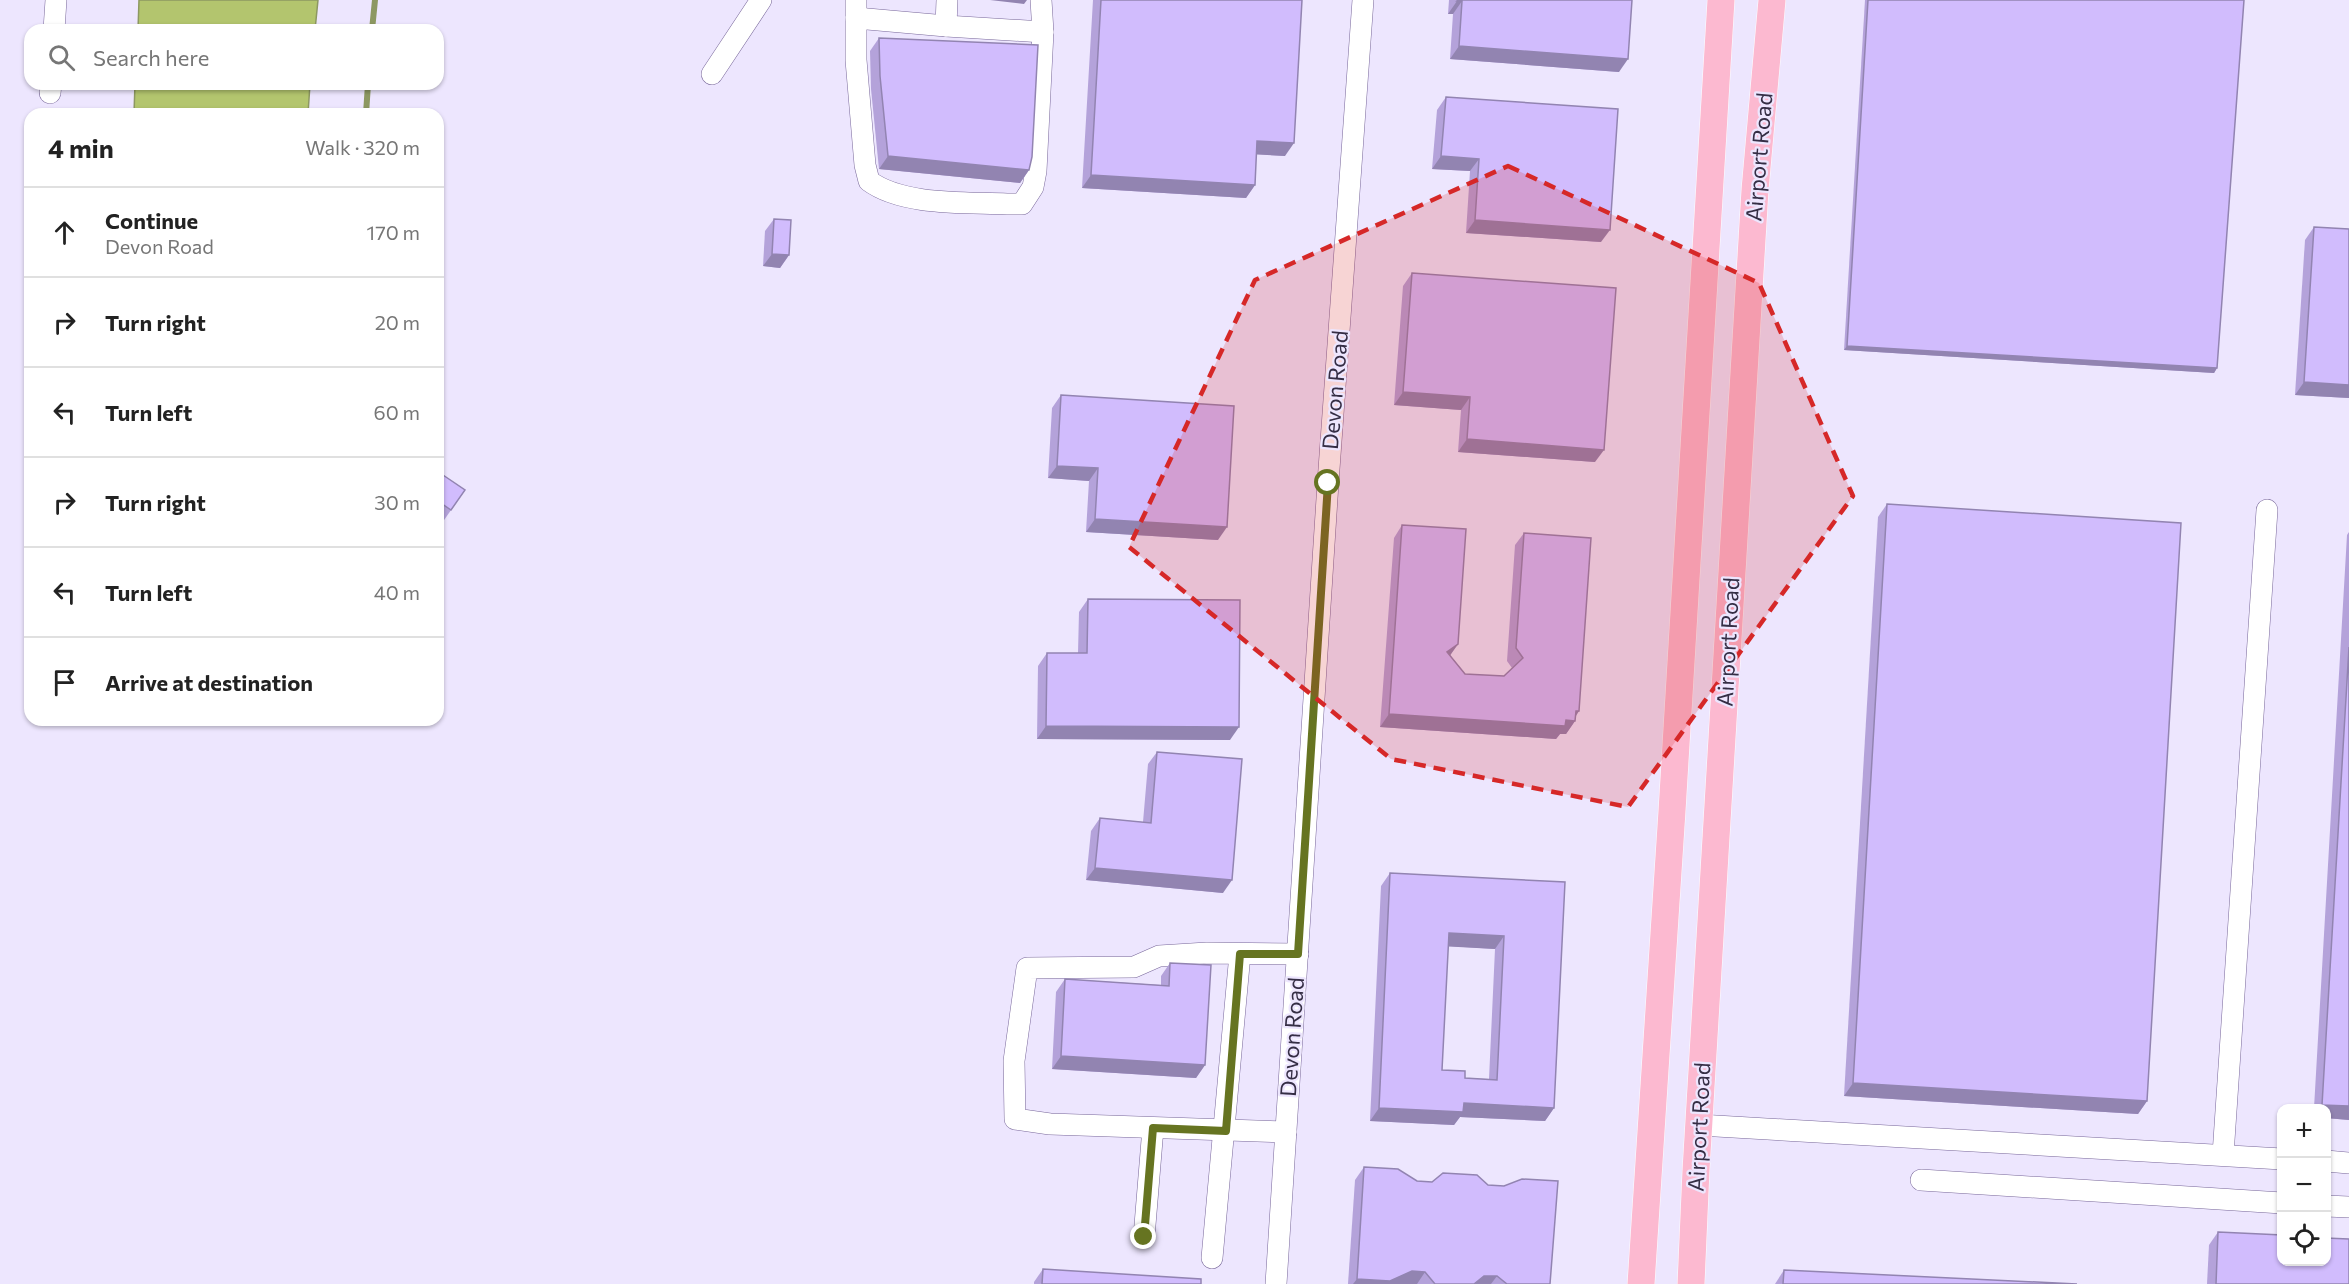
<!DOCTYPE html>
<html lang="en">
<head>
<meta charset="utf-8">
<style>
  :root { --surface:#fff; --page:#f2f2f2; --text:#222; --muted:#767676; --line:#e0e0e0 }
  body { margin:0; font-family:Commissioner,sans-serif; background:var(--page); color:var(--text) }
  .controls { position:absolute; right:18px; bottom:18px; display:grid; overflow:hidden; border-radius:12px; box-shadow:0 2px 4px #0004 }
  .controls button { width:54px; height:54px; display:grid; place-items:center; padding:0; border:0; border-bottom:2px solid var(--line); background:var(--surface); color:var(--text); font:30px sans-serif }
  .stop { position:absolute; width:18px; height:18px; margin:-14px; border:4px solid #667421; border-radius:50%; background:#fff }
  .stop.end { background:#667421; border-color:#fff; box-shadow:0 2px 6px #0008 }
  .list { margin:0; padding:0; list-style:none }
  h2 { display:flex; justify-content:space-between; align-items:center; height:78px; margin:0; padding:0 24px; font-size:26px }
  h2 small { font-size:20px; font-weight:400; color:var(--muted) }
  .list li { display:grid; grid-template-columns:39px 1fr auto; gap:18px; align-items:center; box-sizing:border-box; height:90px; padding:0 24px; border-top:2px solid var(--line) }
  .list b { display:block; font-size:22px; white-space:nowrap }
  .list p { margin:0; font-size:20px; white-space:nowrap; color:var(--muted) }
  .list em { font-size:20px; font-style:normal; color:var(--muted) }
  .icon { flex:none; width:33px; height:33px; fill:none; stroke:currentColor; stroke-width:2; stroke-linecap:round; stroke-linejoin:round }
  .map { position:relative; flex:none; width:2349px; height:1284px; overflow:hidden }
  .search { position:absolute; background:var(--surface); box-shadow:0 2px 4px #0004; left:24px; top:24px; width:420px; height:66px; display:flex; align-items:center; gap:15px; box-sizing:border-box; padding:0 21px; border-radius:18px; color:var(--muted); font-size:22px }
  .panel { position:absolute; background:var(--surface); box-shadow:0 2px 4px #0004; left:24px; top:108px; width:420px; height:618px; border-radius:18px }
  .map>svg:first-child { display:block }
</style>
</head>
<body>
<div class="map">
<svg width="2349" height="1284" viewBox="0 0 2349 1284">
  <rect width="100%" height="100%" fill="#ede6fe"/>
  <g fill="#b3c56e" stroke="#8d9862" stroke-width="1.5">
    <path d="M139,0H318L315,30H138Z"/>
    <path d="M135,84H310L308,114H134Z"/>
  </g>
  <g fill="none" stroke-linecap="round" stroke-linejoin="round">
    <g stroke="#8d9862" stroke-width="6">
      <path d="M372,30L375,0"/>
      <path d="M366,114L368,84"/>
    </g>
    <g stroke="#78679a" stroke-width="22">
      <g id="minor">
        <path d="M856,0V60L865,165L869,181C903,206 966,202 1007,204H1022L1033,187L1036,171L1043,32L1041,0"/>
        <path d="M947,0L946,26L1043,32"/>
        <path d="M856,18L946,26"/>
        <path d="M54,30L56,0"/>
        <path d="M712,74L761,0"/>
        <path d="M50,93L51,84"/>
        <path d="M1699,1125L2282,1159"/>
        <path d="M1286,1132L1050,1124L1015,1119L1014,1061L1027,968L1134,967L1159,956L1207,953L1298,954"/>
        <path d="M2223,1155L2267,510"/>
        <path d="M2326,1161L2349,1163"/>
        <path d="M1921,1180L2282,1203"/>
        <path d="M2326,1206L2349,1207"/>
        <path d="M1144,1237L1153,1128"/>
        <path d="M1212,1258L1240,954"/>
        <path d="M1276,1284L1328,483L1363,0"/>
      </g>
    </g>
    <g stroke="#fff" stroke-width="28">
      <g id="major">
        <path d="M1641,1284L1672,811L1721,0"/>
        <path d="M1691,1284L1696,1170L1755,190L1772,0"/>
      </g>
    </g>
    <use href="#minor" stroke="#fff" stroke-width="21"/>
    <use href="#major" stroke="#fcb9d0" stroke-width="27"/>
  </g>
  <g fill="#b4a2da" fill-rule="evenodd">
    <path d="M1093,0H1302L1285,156L1256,154L1255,185L1246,198L1082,188Z"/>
    <path d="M1449,0H1632L1619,72L1450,59L1453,14H1448Z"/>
    <path d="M1865,0H2244L2217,368L2214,373L1844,350Z"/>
    <path d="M879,38L1029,170L1020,183L879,169L871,89L870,51Z"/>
    <path d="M1446,97L1601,242L1466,233L1470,171L1432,169L1437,110Z"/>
    <path d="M774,219L789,255L780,268L763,266L765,231Z"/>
    <path d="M2314,227L2349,229V398L2295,395L2305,240Z"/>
    <path d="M1412,273L1595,462L1458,452L1461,410L1394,405L1403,286Z"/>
    <path d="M1061,395L1218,540L1086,532L1089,481L1048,478L1052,408Z"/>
    <path d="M438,476L465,490L442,523L438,520Z"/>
    <path d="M1887,504L2147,1101L2138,1114L1844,1096L1878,517Z"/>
    <path d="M1402,525L1458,644L1450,655L1465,674L1504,676L1512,668L1507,661L1515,545L1524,533L1579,711L1576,716L1575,721L1566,734H1560L1556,739L1380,727L1394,538Z"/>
    <path d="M2349,532V1120L2326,1118V1108H2314L2347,535Z"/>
    <path d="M1088,599L1230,740L1037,739L1038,666L1047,653H1078L1079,612Z"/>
    <path d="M1157,752L1223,893L1086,880L1091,831L1100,818L1143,822L1148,764Z"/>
    <path d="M1390,873L1565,882L1554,1108L1545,1121L1460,1117L1454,1125L1370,1121L1381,886ZM1448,946L1495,949L1489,1079L1465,1078L1442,1070Z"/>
    <path d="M1170,963L1205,1065L1196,1078L1052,1069L1056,992L1065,979L1161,985V976Z"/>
    <path d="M1364,1167L1550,1284H1348L1355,1180Z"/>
    <path d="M2218,1232L2349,1284H2207L2209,1245Z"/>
    <path d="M1043,1269L1201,1284H1034V1282Z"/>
    <path d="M1784,1270L2077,1284H1775Z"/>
  </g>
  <g fill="#9284b1">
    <path d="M990,0H1027L1024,4Z"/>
    <path d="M1457,1H1462L1453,14H1448Z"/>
    <path d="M1459,46L1628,59L1619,72L1450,59Z"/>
    <path d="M1257,141L1294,143L1285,156L1248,154Z"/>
    <path d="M888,156L1029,170L1020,183L879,169Z"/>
    <path d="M1441,156L1479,159L1470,171L1432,169Z"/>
    <path d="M1091,175L1255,185L1246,198L1082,188Z"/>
    <path d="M1475,220L1610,230L1601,242L1466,233Z"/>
    <path d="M772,254L789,255L780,268L763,266Z"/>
    <path d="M1847,346L2217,368L2214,373L1844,350Z"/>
    <path d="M2304,382L2349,385V398L2295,395Z"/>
    <path d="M1403,392L1470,397L1461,410L1394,405Z"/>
    <path d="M1467,439L1604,450L1595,462L1458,452Z"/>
    <path d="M1057,466L1098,468L1089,481L1048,478Z"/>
    <path d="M1095,519L1227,527L1218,540L1086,532Z"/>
    <path d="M1458,644L1449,657L1447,652Z"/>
    <path d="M1576,711H1579L1572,721H1575L1566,734H1560L1556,739L1380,727L1389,714L1566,720Z"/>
    <path d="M1046,726L1239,727L1230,740L1037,739Z"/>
    <path d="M1095,868L1232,880L1223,893L1086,880Z"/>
    <path d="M1449,933L1504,936L1495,949L1440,946Z"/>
    <path d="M1061,1056L1205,1065L1196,1078L1052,1069Z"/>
    <path d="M1853,1083L2147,1101L2138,1114L1844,1096Z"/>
    <path d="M1464,1103L1554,1108L1545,1121L1460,1117L1454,1125L1370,1121L1379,1108Z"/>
    <path d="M2322,1105L2349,1106V1120L2326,1118V1108H2320Z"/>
    <path d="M1412,1271L1425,1272L1417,1284H1353L1357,1279Z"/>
    <path d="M1484,1276H1497L1491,1284H1474Z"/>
  </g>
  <g fill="#d1bcfd" stroke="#9284b1" stroke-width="1.5" fill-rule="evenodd">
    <path d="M1101,0H1302L1294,143L1257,141L1255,185L1091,175Z"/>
    <path d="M1458,0H1632L1628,59L1459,46L1462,1H1457Z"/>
    <path d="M1868,0H2244L2217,368L1847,346Z"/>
    <path d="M879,38L1038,45L1032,157L1029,170L888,156L880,76Z"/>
    <path d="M1446,97L1618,109L1610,230L1475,220L1479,159L1441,156Z"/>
    <path d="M774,219L791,220L789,255L772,254Z"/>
    <path d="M2314,227L2349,229V385L2304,382Z"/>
    <path d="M1412,273L1616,288L1604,450L1467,439L1470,397L1403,392Z"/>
    <path d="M1061,395L1234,406L1227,527L1095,519L1098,468L1057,466Z"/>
    <path d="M440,473L465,490L451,510L438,501V476Z"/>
    <path d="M1887,504L2181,523L2147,1101L1853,1083Z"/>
    <path d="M1402,525L1466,529L1458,644L1447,652L1465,674L1504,676L1523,658L1516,648L1524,533L1591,538L1579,711H1576L1575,721L1566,720L1565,726L1389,714Z"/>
    <path d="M1088,599L1240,600L1239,727L1046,726L1047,653H1087Z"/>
    <path d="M2349,647V1106L2322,1105Z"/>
    <path d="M1157,752L1242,759L1232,880L1095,868L1100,818L1151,823Z"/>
    <path d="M1390,873L1565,882L1554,1108L1464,1103L1463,1112L1379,1108ZM1449,933L1504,936L1497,1080L1465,1078V1071L1442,1070Z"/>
    <path d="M1170,963L1211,965L1205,1065L1061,1056L1065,979L1169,986Z"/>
    <path d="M1364,1167L1398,1169L1417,1181L1432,1182L1443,1173L1477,1175L1488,1185L1504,1186L1522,1179L1558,1181L1550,1284H1507L1497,1276H1484L1474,1284H1435L1425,1272L1412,1271L1390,1281L1357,1279Z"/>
    <path d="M2218,1232L2282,1235V1262H2326V1238L2349,1239V1284H2216Z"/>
    <path d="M1043,1269L1201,1279V1284H1042Z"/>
    <path d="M1784,1270L2077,1284H1783Z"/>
  </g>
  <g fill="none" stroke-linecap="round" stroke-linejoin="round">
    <path stroke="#667421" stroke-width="8" d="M1144,1237L1153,1128L1226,1131L1240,954H1298L1328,483"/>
  </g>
  <path fill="#d62828" fill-opacity="0.2" stroke="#d62828" stroke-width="4.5" stroke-dasharray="12 8" stroke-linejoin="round" d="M1508,166L1759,283L1853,496L1628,807L1391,759L1129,547L1255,280Z"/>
  <g text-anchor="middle" stroke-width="4.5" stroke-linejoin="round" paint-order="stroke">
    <g font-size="22" fill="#352e45" stroke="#ede6fe">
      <text transform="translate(1759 157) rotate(-85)" y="8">Airport Road</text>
      <text transform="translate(1335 390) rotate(-85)" y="8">Devon Road</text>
      <text transform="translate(1728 642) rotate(-87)" y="8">Airport Road</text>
      <text transform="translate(1292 1037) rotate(-86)" y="8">Devon Road</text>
      <text transform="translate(1699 1127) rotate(-87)" y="8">Airport Road</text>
    </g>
  </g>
</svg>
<div class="controls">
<button>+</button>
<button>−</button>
<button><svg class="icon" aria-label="locate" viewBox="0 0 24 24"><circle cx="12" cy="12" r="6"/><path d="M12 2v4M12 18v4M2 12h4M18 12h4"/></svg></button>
</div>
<div class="stop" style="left:1328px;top:483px"></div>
<div class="stop end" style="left:1144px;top:1237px"></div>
<div class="search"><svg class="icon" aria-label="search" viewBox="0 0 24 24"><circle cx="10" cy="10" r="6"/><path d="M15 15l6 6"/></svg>Search here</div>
<section class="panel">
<h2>4 min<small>Walk · 320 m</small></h2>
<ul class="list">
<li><svg class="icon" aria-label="ahead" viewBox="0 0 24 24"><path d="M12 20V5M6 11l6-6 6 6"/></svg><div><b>Continue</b><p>Devon Road</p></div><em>170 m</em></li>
<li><svg class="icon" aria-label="right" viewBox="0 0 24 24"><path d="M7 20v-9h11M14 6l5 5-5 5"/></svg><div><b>Turn right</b></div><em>20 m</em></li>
<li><svg class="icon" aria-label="left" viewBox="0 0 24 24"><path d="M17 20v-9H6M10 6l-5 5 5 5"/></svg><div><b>Turn left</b></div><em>60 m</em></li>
<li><svg class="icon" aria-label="right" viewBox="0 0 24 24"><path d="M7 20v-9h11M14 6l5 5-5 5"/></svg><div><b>Turn right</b></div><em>30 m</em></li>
<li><svg class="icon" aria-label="left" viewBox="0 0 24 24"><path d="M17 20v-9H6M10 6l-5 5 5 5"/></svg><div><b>Turn left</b></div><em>40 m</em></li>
<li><svg class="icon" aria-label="arrive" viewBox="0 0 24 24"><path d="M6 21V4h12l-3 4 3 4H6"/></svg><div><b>Arrive at destination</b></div></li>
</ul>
</section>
</div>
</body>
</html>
